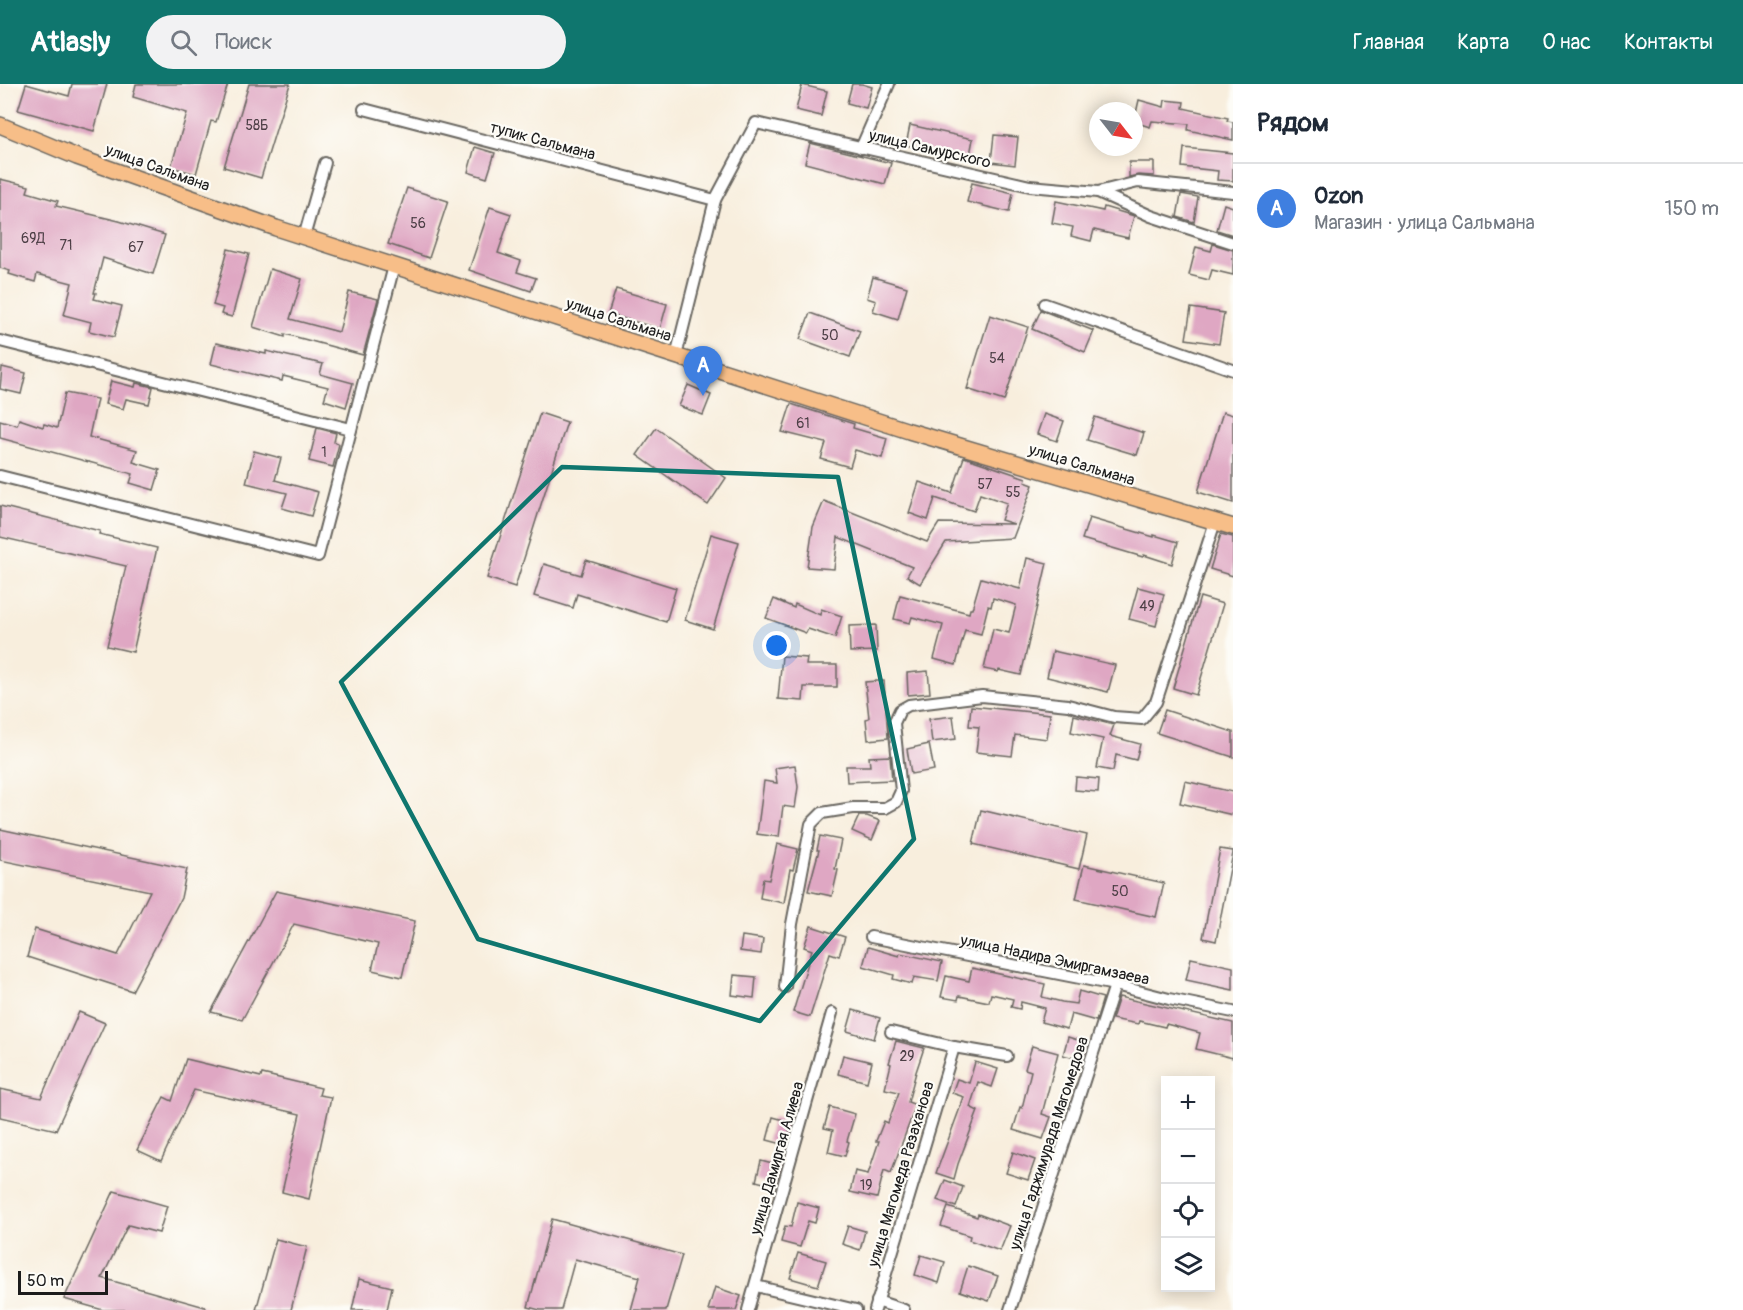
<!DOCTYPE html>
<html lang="ru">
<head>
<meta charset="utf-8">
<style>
  :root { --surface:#fff; --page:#f2f2f3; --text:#1f2937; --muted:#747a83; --line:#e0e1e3; --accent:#0f766e }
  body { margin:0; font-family:Pangolin,sans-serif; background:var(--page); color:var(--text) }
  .controls { position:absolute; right:18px; bottom:18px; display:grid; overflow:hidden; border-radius:0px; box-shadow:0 3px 15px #0003 }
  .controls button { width:54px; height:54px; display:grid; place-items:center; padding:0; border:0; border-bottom:2px solid var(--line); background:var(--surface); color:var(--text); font:30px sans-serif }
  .compass { position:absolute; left:1089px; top:18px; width:54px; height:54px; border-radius:50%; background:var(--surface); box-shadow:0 3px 15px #0003; rotate:121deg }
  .scale { position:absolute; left:18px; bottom:15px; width:90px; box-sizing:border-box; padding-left:6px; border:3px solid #1c1c1c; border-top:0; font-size:16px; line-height:21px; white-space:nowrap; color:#1c1c1c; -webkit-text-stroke:4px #fdfcf7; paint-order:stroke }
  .you { position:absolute; left:777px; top:562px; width:21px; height:21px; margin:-15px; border:4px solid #fff; border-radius:50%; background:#1a73e8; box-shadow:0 0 0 9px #1a73e833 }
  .badge { display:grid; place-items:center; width:39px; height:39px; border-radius:50%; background:var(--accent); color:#fff; font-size:20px; font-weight:700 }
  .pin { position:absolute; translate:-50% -50px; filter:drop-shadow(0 2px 3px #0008) }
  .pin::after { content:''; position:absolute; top:32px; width:21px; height:18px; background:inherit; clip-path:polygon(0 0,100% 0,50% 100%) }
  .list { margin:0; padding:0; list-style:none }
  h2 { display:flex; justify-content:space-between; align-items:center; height:78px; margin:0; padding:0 24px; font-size:26px }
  h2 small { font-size:20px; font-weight:400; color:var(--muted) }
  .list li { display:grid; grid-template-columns:39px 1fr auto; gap:18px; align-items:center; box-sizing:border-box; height:90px; padding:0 24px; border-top:2px solid var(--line) }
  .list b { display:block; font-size:22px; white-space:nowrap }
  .list p { margin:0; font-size:20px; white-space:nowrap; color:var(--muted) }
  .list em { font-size:20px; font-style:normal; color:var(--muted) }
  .icon { flex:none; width:33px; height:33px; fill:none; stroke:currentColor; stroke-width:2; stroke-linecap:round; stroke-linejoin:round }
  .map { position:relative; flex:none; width:1233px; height:1226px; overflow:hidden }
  header { display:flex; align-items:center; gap:36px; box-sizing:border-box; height:84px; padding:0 30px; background:var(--accent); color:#fff }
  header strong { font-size:28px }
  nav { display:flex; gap:33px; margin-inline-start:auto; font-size:21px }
  .search { width:420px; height:54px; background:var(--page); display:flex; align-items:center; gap:15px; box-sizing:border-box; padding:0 21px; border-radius:33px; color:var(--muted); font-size:22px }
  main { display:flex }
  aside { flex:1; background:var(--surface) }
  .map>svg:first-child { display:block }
</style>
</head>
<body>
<header>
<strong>Atlasly</strong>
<div class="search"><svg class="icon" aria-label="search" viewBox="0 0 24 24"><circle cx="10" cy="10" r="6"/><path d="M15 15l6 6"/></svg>Поиск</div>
<nav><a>Главная</a><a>Карта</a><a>О нас</a><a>Контакты</a></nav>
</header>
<main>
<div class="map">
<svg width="1233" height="1226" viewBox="0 0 1233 1226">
  <rect width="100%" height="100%" fill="#fdfcf7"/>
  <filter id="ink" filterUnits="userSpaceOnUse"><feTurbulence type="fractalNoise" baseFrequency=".0167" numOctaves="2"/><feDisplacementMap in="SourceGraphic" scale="12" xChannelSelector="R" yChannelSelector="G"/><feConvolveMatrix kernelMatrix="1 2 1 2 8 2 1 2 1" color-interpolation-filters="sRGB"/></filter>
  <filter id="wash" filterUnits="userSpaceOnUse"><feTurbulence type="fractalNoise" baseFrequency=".008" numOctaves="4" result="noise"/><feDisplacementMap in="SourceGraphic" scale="24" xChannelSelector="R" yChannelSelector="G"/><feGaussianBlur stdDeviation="1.35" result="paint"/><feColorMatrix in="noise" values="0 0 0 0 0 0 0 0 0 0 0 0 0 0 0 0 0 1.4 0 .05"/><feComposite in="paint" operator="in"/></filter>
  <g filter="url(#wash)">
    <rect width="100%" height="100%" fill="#f8eedd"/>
    <g id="blocks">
      <g fill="#dfa7c3">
        <path d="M26,0L69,12L72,0H107L94,47L18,26Z"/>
        <path d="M136,0H228L216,38L211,37L196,90L171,83L187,29L133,13Z"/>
        <path d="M249,0H290L261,94L224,83Z"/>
        <path d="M852,0H862L872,3L866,24L847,19Z"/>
        <path d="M802,1L827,7L821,32L796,26Z"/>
        <path d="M1139,16L1164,23L1165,16L1184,18L1183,24L1228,34L1227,37L1233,38V56L1188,46L1189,40L1152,37L1150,43L1134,38Z"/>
        <path d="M910,41L973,55L969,76L906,61Z"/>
        <path d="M994,51L1018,53L1015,81L991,78Z"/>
        <path d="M810,59L891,79L885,100L805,79Z"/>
        <path d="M475,63L495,69L487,94L468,88Z"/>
        <path d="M1184,64L1233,69V97L1217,96L1218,87L1182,83Z"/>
        <path d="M1129,78H1154V92L1138,91L1129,93Z"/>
        <path d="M0,95L29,102L27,108L58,117L56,122L119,137L165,151L153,190L103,174L94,209H96L94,215L122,222L114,253L89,247L91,238L64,231L72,199L37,190L35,198L9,190L10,187L0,184Z"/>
        <path d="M972,99L1013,109L1009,128L967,118Z"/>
        <path d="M407,104L448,117L429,174L388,160Z"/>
        <path d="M1181,110L1198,113L1194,138L1177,133Z"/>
        <path d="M1056,117L1103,127L1104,123L1134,132L1128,154L1094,146L1091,157L1071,152L1073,143L1052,139Z"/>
        <path d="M1224,120L1233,123V151L1217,146Z"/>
        <path d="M490,123L511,130L498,169L521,177L517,188L536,194L531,207L469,186Z"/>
        <path d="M1213,160L1233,166V191L1212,186L1209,196L1189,191L1196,163L1211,167Z"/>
        <path d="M228,165L249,170L232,233L221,230L223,224L213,221Z"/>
        <path d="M270,185L302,195L290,235L339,248L349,208L378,215L363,271L285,250V253L253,243Z"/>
        <path d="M873,193L907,203L898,235L873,227L876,217L867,214Z"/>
        <path d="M616,205L667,220L660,245L608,230Z"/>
        <path d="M1191,224L1224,229L1219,260L1186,255Z"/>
        <path d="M1041,226L1094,247L1085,268L1032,245Z"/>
        <path d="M810,229L860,247L850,273L800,255Z"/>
        <path d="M990,231L1028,243L1004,317L967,305Z"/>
        <path d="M216,259L266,270V267L323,280L320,290L353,299L346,323L324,316L328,303L283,292L282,297L211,280Z"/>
        <path d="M2,283L26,289L21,310L0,305Z"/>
        <path d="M111,297L135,303L136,299L153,303L149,320L126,315L123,325L105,320Z"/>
        <path d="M688,301L711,311L703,331L679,322Z"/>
        <path d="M65,309L97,315L89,353L137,366L133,378L160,386L154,406L130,399L133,390L0,354V336L17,341L19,335L43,343L44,340L57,344Z"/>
        <path d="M791,320L854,340L853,344L887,354L882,374L855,366L850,383L821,375L826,359L782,348Z"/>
        <path d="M1223,328L1233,331V419L1198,408Z"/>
        <path d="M540,329L567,338L515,503L487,494Z"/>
        <path d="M1044,330L1064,337L1057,357L1037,350Z"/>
        <path d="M1095,333L1144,349L1137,371L1087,356Z"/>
        <path d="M317,344L336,349L334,358L339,360L333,383L309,377Z"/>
        <path d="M656,344L726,394L708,421L637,371Z"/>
        <path d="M254,367L281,374L275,396L318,408L311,432L282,424L287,409L246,399Z"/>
        <path d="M964,373L1026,394L1025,398L1033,401L1013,454L946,458L920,500L907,492L912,483L838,453L834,485L807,483L813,443L824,417L927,458L939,439L1014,440L1001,436L1007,419L980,410L974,427L935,414L928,436L909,429L919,398L952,409Z"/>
        <path d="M0,422L100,447L99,450L157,464L133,568L107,562L126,482L0,453Z"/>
        <path d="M1089,434L1154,453V451L1178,458L1172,480L1144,471L1143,473L1082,455Z"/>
        <path d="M711,450L739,458L713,545L685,536Z"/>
        <path d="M1221,450L1233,453V492L1210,485Z"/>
        <path d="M1027,474L1047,479L1021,591L999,586L998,588L984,585L993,545L1009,549L1016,521L993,514L991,523L988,522L981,550L965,546L956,581L934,575L943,541L912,533L910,539L894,535L900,511L969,529L970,525H972L981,494L1020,505Z"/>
        <path d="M586,476L676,504L666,538L577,510L573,524L534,512L544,480L581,491Z"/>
        <path d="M1138,503L1164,510L1156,542L1129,535Z"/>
        <path d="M1200,513L1223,520L1196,611L1173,604Z"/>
        <path d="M774,515L794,524L795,520L820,531L821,525L842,532L835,554L808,545L806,549L766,534Z"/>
        <path d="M876,541L877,567L850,568L849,542Z"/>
        <path d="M1053,567L1115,581L1108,608L1047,593Z"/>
        <path d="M782,572L807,574L806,581H837V603H804L803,617L778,615Z"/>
        <path d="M928,587L930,609L908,611L907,589Z"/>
        <path d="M877,597H884L888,654L868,656L866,635L869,634L865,598Z"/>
        <path d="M971,622L1050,630L1047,655L1015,651L1012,672L976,668L979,643L969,642Z"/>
        <path d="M1165,626L1233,648V673L1157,649Z"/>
        <path d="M1074,631L1114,641L1110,652L1140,660L1136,676L1116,671L1113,687L1097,684L1103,655L1071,648Z"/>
        <path d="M953,632L956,655L932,658L929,635Z"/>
        <path d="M929,660L934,686L911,690L907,665Z"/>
        <path d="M890,672L892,696L847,698L846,682H870L869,673Z"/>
        <path d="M795,681L798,703L795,724L783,722L779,753L757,750L764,697L777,699L775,684Z"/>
        <path d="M1076,693L1099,695L1098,708L1075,706Z"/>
        <path d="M1185,697L1233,708V731L1180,719Z"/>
        <path d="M981,726L1087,751L1079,785L973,760Z"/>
        <path d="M859,732H867L880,737L872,756L852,747Z"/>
        <path d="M0,745L187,785L181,814L132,907L27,873L35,845L118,871L150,807L0,776Z"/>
        <path d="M820,752L841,756L835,785L838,786L832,812L808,807L819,766H817Z"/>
        <path d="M777,760L798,765L793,786L790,785L784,819L760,814L763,795L769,796Z"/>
        <path d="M1220,765L1233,767V769L1216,857L1203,854Z"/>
        <path d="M1084,781L1164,799L1156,833L1076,815Z"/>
        <path d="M276,807L415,837L402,893L372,886L378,860L294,840L242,936L211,928Z"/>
        <path d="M811,842L845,853L839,872L830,869L810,933L793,928L812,866L804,863Z"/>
        <path d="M742,852L763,855L761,870L740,867Z"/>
        <path d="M868,863L899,872L900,869L942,878L938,897L914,893L912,900L893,895L894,891L863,882Z"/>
        <path d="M1191,874L1233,883V906L1186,896Z"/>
        <path d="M972,884L1045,900L1042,913L1062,918L1076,920L1079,907L1103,914L1096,937L1071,930L1067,945L1041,938L1045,924L1021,918L1020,925L1011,923L1013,915L991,910L989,918L959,912L958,916L941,913L946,892L969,897Z"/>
        <path d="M734,891L756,893L754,914L732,911Z"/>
        <path d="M1119,913L1233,939V974L1196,965L1200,949L1166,940L1165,943L1139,937L1138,940L1112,935Z"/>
        <path d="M853,926L880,934L874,955L847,947Z"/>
        <path d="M79,928L105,939L56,1046L0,1033V1005L41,1014Z"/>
        <path d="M1068,953L1087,959L1082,976L1063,971Z"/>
        <path d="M896,957L924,964L916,988L908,1018L916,1021L891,1089L884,1086L877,1114L850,1108L855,1087L868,1090L879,1057H876L884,1037L888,1039L899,1008L885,1005L891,980L889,979Z"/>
        <path d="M1032,962L1058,969L1042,1030L1051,1033L1043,1055L1013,1046L1020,1023L1022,1024L1031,987L1025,985Z"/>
        <path d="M843,971L872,978L867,998L838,990Z"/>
        <path d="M186,975L261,993L262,990L321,1004L319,1011L331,1013L309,1115L282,1108L300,1030L194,1006L161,1077L137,1066L164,1013L172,1017Z"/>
        <path d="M975,978L998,985L992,1003L978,998L970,1023L978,1027L958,1080L954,1095L936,1089L964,1013L952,1009L957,995L969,999Z"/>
        <path d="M830,1023L855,1030L847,1057L849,1058L845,1072L828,1068L833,1046L824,1044Z"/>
        <path d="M773,1033L791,1038L786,1061L767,1056Z"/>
        <path d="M1013,1068L1035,1076L1028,1096L1006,1089Z"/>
        <path d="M761,1077L780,1082L775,1102L756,1097Z"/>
        <path d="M945,1096L963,1103L956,1123L937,1116Z"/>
        <path d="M114,1107L167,1122L159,1149L128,1141L102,1194L205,1223L204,1226H103L64,1215Z"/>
        <path d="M797,1118L819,1124L815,1139L808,1137L800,1163L781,1158L785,1142L791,1143Z"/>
        <path d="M948,1123L977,1133L978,1130L1010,1142L1000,1167L969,1156L970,1152L941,1142Z"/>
        <path d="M552,1135L682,1171L666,1226H631L640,1193L575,1175L561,1226H540L528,1223Z"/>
        <path d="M848,1142L865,1147L860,1166L842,1160Z"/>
        <path d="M276,1155L307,1163L291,1226H256Z"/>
        <path d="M798,1169L826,1177L818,1202L790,1194Z"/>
        <path d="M921,1171L945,1178L939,1199L915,1191Z"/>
        <path d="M968,1182L998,1192L989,1217L960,1207Z"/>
        <path d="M359,1195L392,1203L387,1226H352Z"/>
        <path d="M715,1203L741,1212L736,1226H708Z"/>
      </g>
    </g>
  </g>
  <g filter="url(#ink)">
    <use href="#blocks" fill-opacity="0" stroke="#696660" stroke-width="1.5"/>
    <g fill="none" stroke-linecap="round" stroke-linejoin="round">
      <g stroke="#696660" stroke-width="14">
        <g id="minor">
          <path d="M364,25L715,116"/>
          <path d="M861,64L889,0"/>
          <path d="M1098,108L1151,132L1233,159"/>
          <path d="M304,153L325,79"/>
          <path d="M1045,220L1233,286"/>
          <path d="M0,257L351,345"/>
          <path d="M676,272L715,116L756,39L1030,102L1098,108L1138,98L1233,108"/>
          <path d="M0,392L318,472L394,182"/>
          <path d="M871,853L1115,901L1169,915L1233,928"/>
          <path d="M785,903L792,840L811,740L822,729L853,724H885L896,718L901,707L894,639L900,626L909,621L982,612L1068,621L1114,633L1142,635L1156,618L1215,438"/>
          <path d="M891,948L954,963L1007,972"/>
          <path d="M756,1202L856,1226"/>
          <path d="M877,1217L904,1226"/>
          <path d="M748,1226L832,929"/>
          <path d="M875,1226L954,963"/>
          <path d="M1010,1226L1115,901"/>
        </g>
      </g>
      <g stroke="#696660" stroke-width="18">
        <path id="primary" d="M0,41L77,73L276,144L909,347L1233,443"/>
      </g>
      <use href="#minor" stroke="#fff" stroke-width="10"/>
      <use href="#primary" stroke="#f7be88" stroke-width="15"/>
    </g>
  </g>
  <path fill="none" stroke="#0f766e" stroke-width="4.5" stroke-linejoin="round" d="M562,383L838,393L914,755L760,937L478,855L341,598Z"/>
  <g text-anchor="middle" stroke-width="4.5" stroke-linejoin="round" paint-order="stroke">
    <g font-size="14" fill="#4d3f46">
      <text x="257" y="46">58Б</text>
      <text x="418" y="144">56</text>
      <text x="33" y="159">69Д</text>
      <text x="66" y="166">71</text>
      <text x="136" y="168">67</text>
      <text x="830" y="256">50</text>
      <text x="997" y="279">54</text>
      <text x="803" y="344">61</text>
      <text x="324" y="373">1</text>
      <text x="985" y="405">57</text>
      <text x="1013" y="413">55</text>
      <text x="1147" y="527">49</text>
      <text x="1120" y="812">50</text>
      <text x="907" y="977">29</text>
      <text x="866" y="1106">19</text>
    </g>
    <g font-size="16" fill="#1c1c1c" stroke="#fdfcf7">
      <text transform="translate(543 56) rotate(15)" y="6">тупик Сальмана</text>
      <text transform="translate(930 64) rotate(13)" y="6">улица Самурского</text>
      <text transform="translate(158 83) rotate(20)" y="6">улица Сальмана</text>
      <text transform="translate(619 235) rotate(18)" y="6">улица Сальмана</text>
      <text transform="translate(1082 380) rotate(17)" y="6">улица Сальмана</text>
      <text transform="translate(1055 875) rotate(12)" y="6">улица Надира Эмиргамзаева</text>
      <text transform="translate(1048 1059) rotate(-72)" y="6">улица Гаджимурада Магомедова</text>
      <text transform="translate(776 1074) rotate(-74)" y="6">улица Дамиргая Алиева</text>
      <text transform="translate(900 1090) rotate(-73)" y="6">улица Магомеда Разаханова</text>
    </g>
  </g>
</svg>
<div class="controls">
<button>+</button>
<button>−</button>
<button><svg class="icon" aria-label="locate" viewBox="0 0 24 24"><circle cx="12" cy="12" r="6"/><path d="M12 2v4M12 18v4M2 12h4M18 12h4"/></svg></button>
<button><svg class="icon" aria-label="layers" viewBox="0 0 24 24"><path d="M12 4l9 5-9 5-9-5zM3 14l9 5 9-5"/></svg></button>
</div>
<svg class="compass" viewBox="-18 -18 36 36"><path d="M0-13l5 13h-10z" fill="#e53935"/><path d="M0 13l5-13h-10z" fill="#747a83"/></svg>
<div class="scale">50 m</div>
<div class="you"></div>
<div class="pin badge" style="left:703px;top:312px;background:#3f7fe0">A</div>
</div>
<aside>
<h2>Рядом<small></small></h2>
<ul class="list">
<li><span class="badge" style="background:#3f7fe0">A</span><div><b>Ozon</b><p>Магазин · улица Сальмана</p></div><em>150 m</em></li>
</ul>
</aside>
</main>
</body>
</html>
